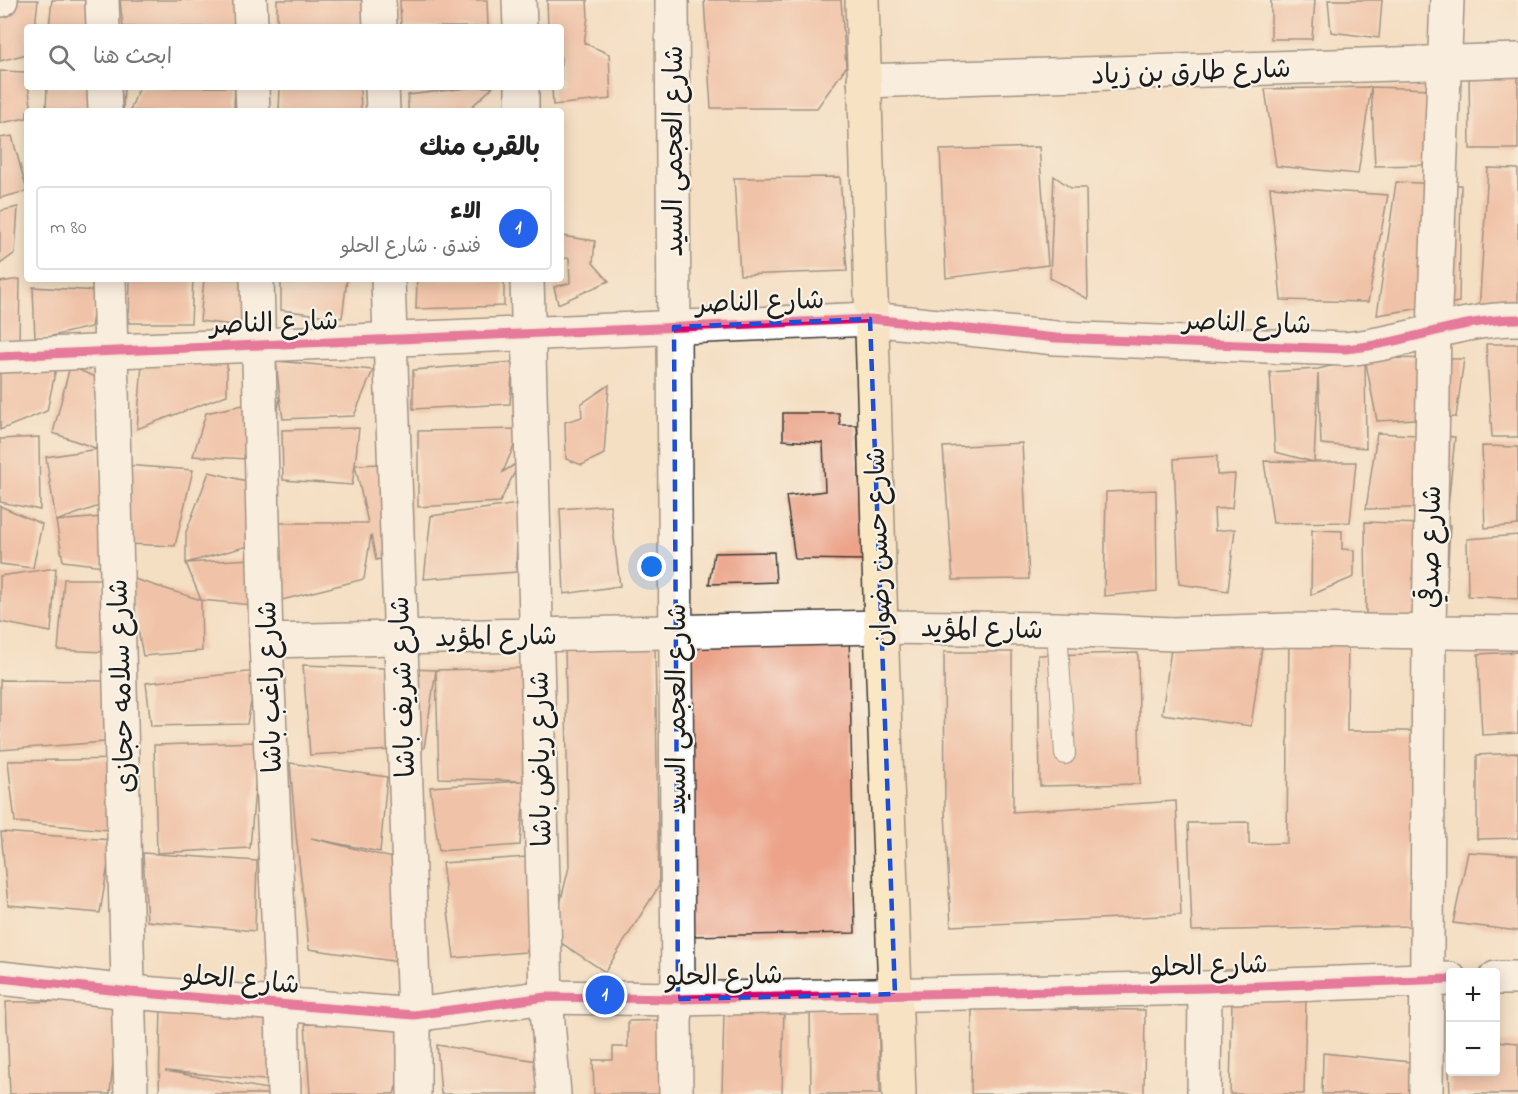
<!DOCTYPE html>
<html lang="ar">
<head>
<meta charset="utf-8">
<style>
  :root { --surface:#fff; --page:#f2f2f2; --text:#222; --muted:#767676; --line:#e0e0e0; --accent:#2563eb }
  body { margin:0; font-family:"Indie Flower","Playpen Sans Arabic",sans-serif; background:var(--page); color:var(--text); direction:rtl }
  .controls { position:absolute; right:18px; bottom:18px; display:grid; overflow:hidden; border-radius:6px; box-shadow:0 3px 15px #0003 }
  .controls button { width:54px; height:54px; display:grid; place-items:center; padding:0; border:0; border-bottom:2px solid var(--line); background:var(--surface); color:var(--text); font:30px sans-serif }
  .you { position:absolute; left:652px; top:567px; width:21px; height:21px; margin:-15px; border:4px solid #fff; border-radius:50%; background:#1a73e8; box-shadow:0 0 0 9px #1a73e833 }
  .badge { display:grid; place-items:center; width:39px; height:39px; border-radius:50%; background:var(--accent); color:#fff; font-size:20px; font-weight:700 }
  .pin { position:absolute; translate:-50% -50%; border:3px solid #fff; box-shadow:0 2px 6px #0006 }
  .list { margin:0; padding:0; list-style:none }
  h2 { display:flex; justify-content:space-between; align-items:center; height:78px; margin:0; padding:0 24px; font-size:26px }
  h2 small { font-size:20px; font-weight:400; color:var(--muted) }
  .list li { display:grid; grid-template-columns:39px 1fr auto; gap:18px; align-items:center; box-sizing:border-box; height:84px; margin:0 12px 12px; padding:0 12px; border:2px solid var(--line); border-radius:6px }
  .list b { display:block; font-size:22px; white-space:nowrap }
  .list p { margin:0; font-size:20px; white-space:nowrap; color:var(--muted) }
  .list em { font-size:20px; font-style:normal; color:var(--muted) }
  .icon { flex:none; width:33px; height:33px; fill:none; stroke:currentColor; stroke-width:2; stroke-linecap:round; stroke-linejoin:round }
  .map { position:relative; flex:none; width:1518px; height:1094px; overflow:hidden; direction:ltr }
  .search { position:absolute; background:var(--surface); box-shadow:0 3px 15px #0003; left:24px; top:24px; width:540px; height:66px; display:flex; align-items:center; gap:15px; box-sizing:border-box; padding:0 21px; border-radius:6px; color:var(--muted); font-size:22px }
  .panel { position:absolute; background:var(--surface); box-shadow:0 3px 15px #0003; left:24px; top:108px; width:540px; height:174px; border-radius:6px; direction:rtl }
  .map>svg:first-child { display:block }
</style>
</head>
<body>
<div class="map">
<svg width="1518" height="1094" viewBox="0 0 1518 1094">
  <rect width="100%" height="100%" fill="#f7f3e8"/>
  <filter id="ink" filterUnits="userSpaceOnUse"><feTurbulence type="fractalNoise" baseFrequency=".0167" numOctaves="2"/><feDisplacementMap in="SourceGraphic" scale="12" xChannelSelector="R" yChannelSelector="G"/><feConvolveMatrix kernelMatrix="1 2 1 2 8 2 1 2 1" color-interpolation-filters="sRGB"/></filter>
  <filter id="wash" filterUnits="userSpaceOnUse"><feTurbulence type="fractalNoise" baseFrequency=".008" numOctaves="4" result="noise"/><feDisplacementMap in="SourceGraphic" scale="24" xChannelSelector="R" yChannelSelector="G"/><feGaussianBlur stdDeviation="1.35" result="paint"/><feColorMatrix in="noise" values="0 0 0 0 0 0 0 0 0 0 0 0 0 0 0 0 0 1.4 0 .05"/><feComposite in="paint" operator="in"/></filter>
  <g filter="url(#wash)">
    <rect width="100%" height="100%" fill="#f4dfc3"/>
    <g id="blocks">
      <g fill="#eca389">
        <path d="M0,0H38L35,27H27V54L0,61Z"/>
        <path d="M52,0H117L116,27H49Z"/>
        <path d="M120,0H236L235,27H123Z"/>
        <path d="M277,0H368L369,27H277Z"/>
        <path d="M400,0H487L488,27H401Z"/>
        <path d="M547,0H587L588,17L584,43L609,54L611,99L553,105L552,87H561V27H548Z"/>
        <path d="M704,0H841L846,67L817,108H711Z"/>
        <path d="M1271,0H1315L1312,39H1271Z"/>
        <path d="M1328,0H1382L1379,38L1331,32Z"/>
        <path d="M0,71L26,72L32,111H27V118L0,123Z"/>
        <path d="M1469,74H1518V149H1470Z"/>
        <path d="M47,87H124L123,111H46Z"/>
        <path d="M139,87H235L234,108L221,111H130Z"/>
        <path d="M280,87H360L361,111H279Z"/>
        <path d="M476,87H493L467,111H408V95Z"/>
        <path d="M1371,87L1432,89L1423,165L1375,166L1371,87L1358,174L1276,166L1265,89Z"/>
        <path d="M12,136L27,191L0,198V138Z"/>
        <path d="M1039,147L1048,265L946,278L940,150Z"/>
        <path d="M1488,168L1518,169V312H1479Z"/>
        <path d="M1054,176L1071,188H1086L1088,299L1050,278Z"/>
        <path d="M840,177L847,271L740,275L734,178Z"/>
        <path d="M1396,182L1461,185L1459,302L1377,315Z"/>
        <path d="M1270,187L1388,195L1368,302L1281,300Z"/>
        <path d="M18,207L15,253L0,264V211Z"/>
        <path d="M561,236L595,241L593,263L609,281L558,304L554,287L570,283L569,258L561,259Z"/>
        <path d="M20,279L19,342L0,339V282Z"/>
        <path d="M130,279H193L191,323H129Z"/>
        <path d="M204,279H272L273,330L200,321Z"/>
        <path d="M281,279H347L342,318L281,310Z"/>
        <path d="M417,279H504V306L416,309Z"/>
        <path d="M33,287L97,291L91,327L35,340Z"/>
        <path d="M1486,344H1518V437H1492Z"/>
        <path d="M1365,358L1464,359L1456,417L1377,421Z"/>
        <path d="M1365,358L1366,448L1321,444L1318,374L1314,462H1356L1350,522L1273,523L1264,461L1314,462L1275,452L1270,372L1318,369Z"/>
        <path d="M276,361L373,370L354,416L283,419L280,397L270,460L193,456L206,413L280,397Z"/>
        <path d="M227,362V395L137,429L142,364Z"/>
        <path d="M513,362L510,404L413,409V370Z"/>
        <path d="M70,366L95,377L102,505L56,521L46,457L98,449L53,433Z"/>
        <path d="M56,368L47,411L0,430V373Z"/>
        <path d="M609,385L604,454L582,465L566,459L565,422L582,417L581,404Z"/>
        <path d="M783,413H839L840,425H857L863,560L795,559L786,496L825,491L823,443L783,440Z"/>
        <path d="M359,428L355,465L409,463L413,551L376,560L371,535L364,579L278,601L280,523H368L355,465L352,485L283,480L282,430Z"/>
        <path d="M521,429L503,472L520,461L500,502L418,507V431Z"/>
        <path d="M1377,433L1455,437L1448,507L1366,509Z"/>
        <path d="M39,437L40,510L0,502V439Z"/>
        <path d="M1022,443L1029,579L953,580L943,447Z"/>
        <path d="M1482,446L1518,447V525L1485,528Z"/>
        <path d="M1217,456V475L1235,474L1232,508L1214,509L1215,531L1235,529L1228,591L1179,584L1174,459Z"/>
        <path d="M124,465L193,470L175,546L128,544Z"/>
        <path d="M209,472L276,488L263,542L186,563L251,559L252,605L201,600L186,563V532Z"/>
        <path d="M1156,490L1157,591L1104,596L1106,492Z"/>
        <path d="M518,504L516,572L424,579L431,516Z"/>
        <path d="M610,505L620,586L564,594L560,509Z"/>
        <path d="M0,506L42,524L33,568L0,564Z"/>
        <path d="M102,517L103,566L63,561L56,521Z"/>
        <path d="M1365,522L1450,525L1445,618L1366,619Z"/>
        <path d="M1312,530L1342,531V549L1354,550V577L1311,595Z"/>
        <path d="M1518,535V599L1468,596L1467,539Z"/>
        <path d="M774,552L776,582L709,584L714,553Z"/>
        <path d="M56,568L51,632L0,622V576Z"/>
        <path d="M128,577L201,600L202,651L143,656Z"/>
        <path d="M64,579H102L105,652L58,650Z"/>
        <path d="M1289,630H1348L1347,731H1412L1411,926L1192,931L1188,823L1249,822V844L1287,843Z"/>
        <path d="M849,631L855,933L687,936L681,634Z"/>
        <path d="M1173,634L1262,647L1251,726L1162,714Z"/>
        <path d="M655,645L659,886L605,972L552,937L569,867L565,647Z"/>
        <path d="M944,652H1012L1013,812L1176,801L1181,915L951,926L945,812Z"/>
        <path d="M1518,652V733L1482,735L1478,654Z"/>
        <path d="M1138,653L1140,784L1040,786L1038,655Z"/>
        <path d="M303,665L436,670L424,748L310,755Z"/>
        <path d="M527,668L525,781L520,845L439,851L430,787L522,781L439,778L436,670Z"/>
        <path d="M257,671L247,724L151,726L146,683Z"/>
        <path d="M0,680L112,681L105,742L0,750Z"/>
        <path d="M259,742L250,848L157,853L154,745Z"/>
        <path d="M1518,753V838L1477,839V755Z"/>
        <path d="M123,759L109,830L15,822L8,761Z"/>
        <path d="M290,763L387,777L380,852L311,838L409,862L399,962L309,949L296,834Z"/>
        <path d="M1,832L112,840L100,913L8,905Z"/>
        <path d="M1468,852L1518,855V931L1453,923Z"/>
        <path d="M143,853L257,861L255,931L147,921Z"/>
        <path d="M542,856L526,952L454,958L442,863Z"/>
        <path d="M1232,998L1306,1000L1304,1094H1230Z"/>
        <path d="M119,1001L110,1094H10L6,1002Z"/>
        <path d="M161,1004L296,1017L298,1083L165,1071L296,1094H159Z"/>
        <path d="M784,1004L782,1094H722L724,1011Z"/>
        <path d="M878,1005L880,1094H811L810,1007Z"/>
        <path d="M972,1008L1145,1010L1144,1094H971Z"/>
        <path d="M675,1020L676,1094H594L593,1060H613V1047H628V1021Z"/>
        <path d="M305,1024L413,1027L394,1094H310Z"/>
        <path d="M1496,1041L1518,1043V1094H1450L1449,1071L1496,1072Z"/>
        <path d="M437,1045L537,1061V1094H441Z"/>
        <path d="M1323,1053L1410,1062L1409,1094H1322Z"/>
      </g>
    </g>
  </g>
  <g filter="url(#ink)">
    <use href="#blocks" fill-opacity="0" stroke="#3c3935" stroke-width="1.5"/>
    <g fill="none" stroke-linecap="round" stroke-linejoin="round">
      <g stroke="#3c3935" stroke-width="22">
        <path id="lane" d="M1057,629L1065,754"/>
      </g>
      <g stroke="#3c3935" stroke-width="36">
        <g id="street">
          <path d="M0,0H1"/>
          <path d="M102,0L103,27"/>
          <path d="M250,0L251,27"/>
          <path d="M379,0L380,27"/>
          <path d="M519,0L520,27"/>
          <path d="M672,0L678,999L675,1020L676,1094"/>
          <path d="M864,81L1518,60"/>
          <path d="M104,87L105,111"/>
          <path d="M252,87L253,111"/>
          <path d="M382,87L383,111"/>
          <path d="M522,87V111"/>
          <path d="M109,279L131,1094"/>
          <path d="M257,279L266,641L282,1005L284,1094"/>
          <path d="M388,279L414,1015V1094"/>
          <path d="M527,279L546,997L554,1094"/>
          <path d="M0,356L870,319L1056,338L1345,349C1405,344 1457,319 1518,319"/>
          <path d="M266,641L881,627L1057,629L1173,634L1289,630L1518,633"/>
          <path d="M0,978L130,992L414,1015L546,997L678,999L1205,988L1450,979"/>
          <path d="M1496,978H1518"/>
          <path d="M1204,1094L1205,988"/>
          <path d="M1426,1094L1429,633L1434,330L1447,0"/>
        </g>
      </g>
      <g stroke="#3c3935" stroke-width="36">
        <path id="secondary" d="M862,0L881,627L899,1094"/>
      </g>
      <use href="#lane" stroke="#fff" stroke-width="20"/>
      <use href="#street" stroke="#fff" stroke-width="33"/>
      <use href="#secondary" stroke="#fae7c3" stroke-width="33"/>
      <g stroke="#f7f3e8" stroke-width="13">
        <g id="cycleway">
          <path d="M0,356L870,319L1056,338L1345,349C1405,344 1457,319 1518,319"/>
          <path d="M0,978L130,992L414,1015L546,997L678,999L1205,988L1450,979"/>
        </g>
      </g>
      <use href="#cycleway" stroke="#d6006c" stroke-width="9"/>
    </g>
  </g>
  <path d="M0 0H1518V1094H0ZM870,319L895,994L678,999L674,327Z" fill="#f4dfc3" fill-opacity=".55" fill-rule="evenodd"/>
  <path fill="none" stroke="#1d4ed8" stroke-width="4.5" stroke-dasharray="12 8" stroke-linejoin="round" d="M870,319L895,994L678,999L674,327Z"/>
  <g text-anchor="middle" stroke-width="4.5" stroke-linejoin="round" paint-order="stroke">
    <g font-size="27" fill="#1c1c1c" stroke="#f7f3e8">
      <text transform="translate(1191 71) rotate(-2)" y="9">شارع طارق بن زياد</text>
      <text transform="translate(673 151) rotate(-90)" y="9">شارع العجمى السيد</text>
      <text transform="translate(760 301) rotate(-2)" y="9">شارع الناصر</text>
      <text transform="translate(274 322) rotate(-2)" y="9">شارع الناصر</text>
      <text transform="translate(1247 322) rotate(2)" y="9">شارع الناصر</text>
      <text transform="translate(878 547) rotate(-92)" y="9">شارع حسن رضوان</text>
      <text transform="translate(1430 547) rotate(-89)" y="9">شارع صدقي</text>
      <text transform="translate(982 628) rotate(1)" y="9">شارع المؤيد</text>
      <text transform="translate(496 636) rotate(-1)" y="9">شارع المؤيد</text>
      <text transform="translate(121 686) rotate(-92)" y="9">شارع سلامه حجازى</text>
      <text transform="translate(269 687) rotate(-92)" y="9">شارع راغب باشا</text>
      <text transform="translate(402 687) rotate(-92)" y="9">شارع شريف باشا</text>
      <text transform="translate(676 709) rotate(-90)" y="9">شارع العجمى السيد</text>
      <text transform="translate(540 759) rotate(-91)" y="9">شارع رياض باشا</text>
      <text transform="translate(1209 965) rotate(-2)" y="9">شارع الحلو</text>
      <text transform="translate(724 975) rotate(-1)" y="9">شارع الحلو</text>
      <text transform="translate(241 979) rotate(5)" y="9">شارع الحلو</text>
    </g>
  </g>
</svg>
<div class="controls">
<button>+</button>
<button>−</button>
</div>
<div class="you"></div>
<div class="pin badge" style="left:605px;top:995px">1</div>
<div class="search"><svg class="icon" aria-label="search" viewBox="0 0 24 24"><circle cx="10" cy="10" r="6"/><path d="M15 15l6 6"/></svg>ابحث هنا</div>
<section class="panel">
<h2>بالقرب منك<small></small></h2>
<ul class="list">
<li><span class="badge">1</span><div><b>الاء</b><p>فندق · شارع الحلو</p></div><em>80 m</em></li>
</ul>
</section>
</div>
</body>
</html>
